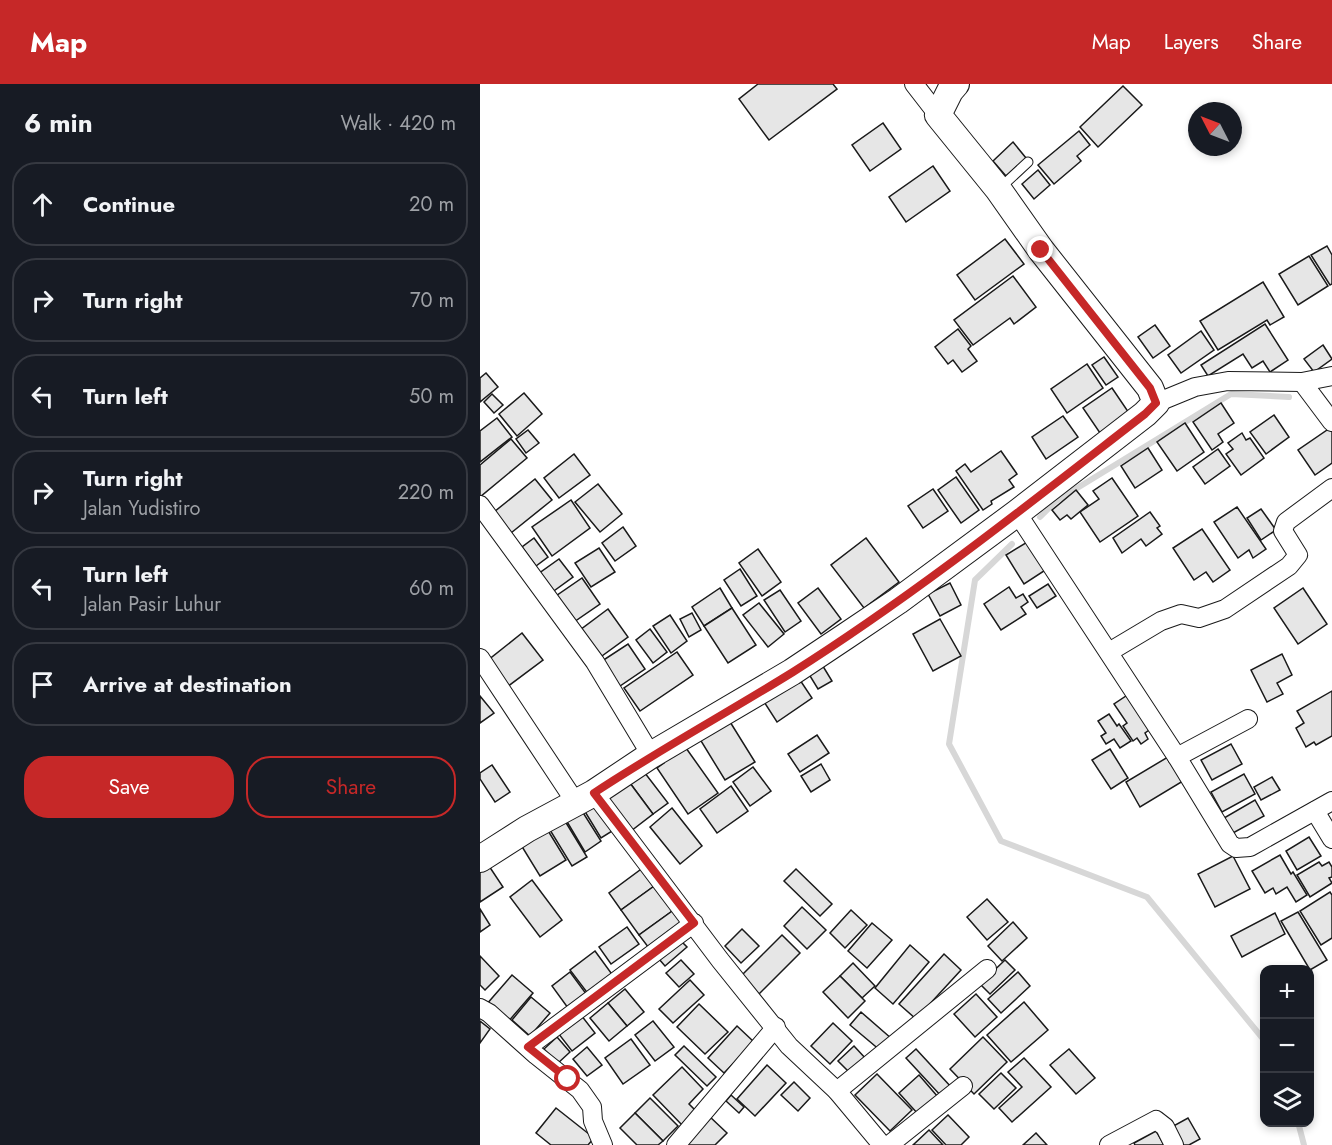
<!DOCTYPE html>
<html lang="en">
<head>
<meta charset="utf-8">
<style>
  :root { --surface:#171b24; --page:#242831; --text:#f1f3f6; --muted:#9ea1a6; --line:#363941; --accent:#c62828 }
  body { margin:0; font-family:Jost,sans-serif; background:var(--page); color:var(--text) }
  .controls { position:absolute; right:18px; bottom:18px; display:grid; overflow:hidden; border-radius:12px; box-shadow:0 3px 9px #0003 }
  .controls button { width:54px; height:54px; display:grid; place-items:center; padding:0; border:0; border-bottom:2px solid var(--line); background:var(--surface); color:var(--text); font:30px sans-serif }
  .compass { position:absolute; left:708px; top:18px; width:54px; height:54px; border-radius:50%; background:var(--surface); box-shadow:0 3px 9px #0003; rotate:312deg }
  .stop { position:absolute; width:18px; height:18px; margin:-14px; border:4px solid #c62828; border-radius:50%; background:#fff }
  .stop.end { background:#c62828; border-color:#fff; box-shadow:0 2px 6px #0008 }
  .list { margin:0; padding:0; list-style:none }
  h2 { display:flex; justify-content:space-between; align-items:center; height:78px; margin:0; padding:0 24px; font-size:26px }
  h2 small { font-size:20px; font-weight:400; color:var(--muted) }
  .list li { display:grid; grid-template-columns:39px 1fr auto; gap:18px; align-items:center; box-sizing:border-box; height:84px; margin:0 12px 12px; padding:0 12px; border:2px solid var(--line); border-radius:24px }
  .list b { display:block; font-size:22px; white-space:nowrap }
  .list p { margin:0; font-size:20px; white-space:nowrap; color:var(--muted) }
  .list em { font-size:20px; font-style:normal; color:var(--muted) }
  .actions { display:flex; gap:12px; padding:18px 24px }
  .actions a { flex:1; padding:14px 0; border:2px solid var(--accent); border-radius:24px; text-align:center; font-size:21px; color:var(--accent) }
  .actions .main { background:var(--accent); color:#fff }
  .icon { flex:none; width:33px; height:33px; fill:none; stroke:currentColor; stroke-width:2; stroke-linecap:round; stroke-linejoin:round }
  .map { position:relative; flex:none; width:852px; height:1061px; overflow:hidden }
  header { display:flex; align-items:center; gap:36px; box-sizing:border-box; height:84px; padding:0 30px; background:var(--accent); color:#fff }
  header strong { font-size:28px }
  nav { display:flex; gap:33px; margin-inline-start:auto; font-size:21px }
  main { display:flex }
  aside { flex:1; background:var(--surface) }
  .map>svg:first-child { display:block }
</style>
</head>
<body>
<header>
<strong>Map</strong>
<nav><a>Map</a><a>Layers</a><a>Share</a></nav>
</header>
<main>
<aside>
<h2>6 min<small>Walk · 420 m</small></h2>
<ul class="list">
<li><svg class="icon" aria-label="ahead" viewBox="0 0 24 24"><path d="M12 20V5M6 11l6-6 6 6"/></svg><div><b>Continue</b></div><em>20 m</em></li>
<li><svg class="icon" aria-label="right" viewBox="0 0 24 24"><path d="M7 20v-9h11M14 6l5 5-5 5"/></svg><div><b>Turn right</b></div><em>70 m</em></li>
<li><svg class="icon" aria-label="left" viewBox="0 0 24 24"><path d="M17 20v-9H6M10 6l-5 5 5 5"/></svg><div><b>Turn left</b></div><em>50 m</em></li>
<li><svg class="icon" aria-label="right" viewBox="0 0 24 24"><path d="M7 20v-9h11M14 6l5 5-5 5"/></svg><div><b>Turn right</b><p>Jalan Yudistiro</p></div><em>220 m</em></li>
<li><svg class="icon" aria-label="left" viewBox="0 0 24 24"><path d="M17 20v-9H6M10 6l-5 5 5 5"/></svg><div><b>Turn left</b><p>Jalan Pasir Luhur</p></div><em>60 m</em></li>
<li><svg class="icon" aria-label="arrive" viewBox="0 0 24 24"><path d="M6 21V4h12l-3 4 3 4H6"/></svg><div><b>Arrive at destination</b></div></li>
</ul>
<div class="actions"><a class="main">Save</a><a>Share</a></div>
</aside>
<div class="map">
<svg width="852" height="1061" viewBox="0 0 852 1061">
  <rect width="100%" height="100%" fill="#fff"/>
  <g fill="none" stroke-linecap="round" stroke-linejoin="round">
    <g stroke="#d7d7d7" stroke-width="6">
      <path d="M560,433L576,417L751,310L809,313"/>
      <path d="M532,460L495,496L469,660L521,757L667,813L784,956"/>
      <path d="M818,1038L824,1061"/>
    </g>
  </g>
  <g fill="#e6e6e6" stroke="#1a1a1a" stroke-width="1.5">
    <path d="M278,0H353L357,5L289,56L259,15Z"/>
    <path d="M643,2L662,21L618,63L600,43Z"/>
    <path d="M403,39L421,65L390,87L372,61Z"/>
    <path d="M599,47L610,61L597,72L601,77L574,100L558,81Z"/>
    <path d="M533,58L546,74L526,92L513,77Z"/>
    <path d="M453,82L470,107L426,138L409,113Z"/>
    <path d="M558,86L570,101L554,115L542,100Z"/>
    <path d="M525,155L544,180L495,216L477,191Z"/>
    <path d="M847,162L852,171V200L850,201L831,171Z"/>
    <path d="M829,172L848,202L818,221L799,190Z"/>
    <path d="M533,192L556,223L534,240L530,234L493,261L474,236Z"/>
    <path d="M783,198L804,233L790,241L787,236L738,266L720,237Z"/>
    <path d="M785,240L808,276L790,288L783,277L772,284L763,270L728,292L721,281Z"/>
    <path d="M675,241L690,262L673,274L658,253Z"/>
    <path d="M478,245L491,262L488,265L497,277L482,288L473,276L468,280L455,263Z"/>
    <path d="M721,247L734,266L701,289L688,271Z"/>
    <path d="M843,261L852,275L834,288L824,275Z"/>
    <path d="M624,273L638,293L626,301L612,281Z"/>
    <path d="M607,280L623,304L587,329L571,305Z"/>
    <path d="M6,289L18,303L0,318V294Z"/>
    <path d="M632,304L649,329L620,349L603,324Z"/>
    <path d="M44,309L62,330L37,352L19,330Z"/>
    <path d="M12,310L23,321L14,329L4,318Z"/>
    <path d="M741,319L754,339L738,350L743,358L732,366L713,338Z"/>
    <path d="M794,331L809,353L786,370L770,348Z"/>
    <path d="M583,332L598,353L566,375L552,353Z"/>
    <path d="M17,334L32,353L0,378V347Z"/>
    <path d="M705,339L724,368L697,387L677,358Z"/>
    <path d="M850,344L852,347V379L835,391L818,366Z"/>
    <path d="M48,346L59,359L46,369L36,355Z"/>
    <path d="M762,349L766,356L770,354L784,374L761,391L746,370L753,365L748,359Z"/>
    <path d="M31,355L47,374L0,413V381Z"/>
    <path d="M668,364L682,386L655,404L641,382Z"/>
    <path d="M738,365L750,382L725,400L713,383Z"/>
    <path d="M521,367L537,390L529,396L534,403L511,417L512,420L503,426L476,387L485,380L491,388Z"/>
    <path d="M94,370L110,391L79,414L64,394Z"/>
    <path d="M476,393L499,426L481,439L458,406Z"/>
    <path d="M632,394L658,432L620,458L600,428L619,415L613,407Z"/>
    <path d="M55,395L72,416L26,453L9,432Z"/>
    <path d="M118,400L142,430L120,448L95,418Z"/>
    <path d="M453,405L468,427L443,444L428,422Z"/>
    <path d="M596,406L608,421L591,435L587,431L580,436L572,426Z"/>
    <path d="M91,416L110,444L72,472L52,443Z"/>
    <path d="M757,423L786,465L773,474L769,466L758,474L734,438Z"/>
    <path d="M781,425L796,446L781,456L767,434Z"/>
    <path d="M670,428L680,442L677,444L682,450L666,462L661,455L642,469L633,454Z"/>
    <path d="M143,443L156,462L135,477L122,459Z"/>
    <path d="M722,445L750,486L733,498L726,488L714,496L693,464Z"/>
    <path d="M54,454L68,473L56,482L42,463Z"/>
    <path d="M386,454L419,498L384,524L351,481Z"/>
    <path d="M549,457L567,485L544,500L526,471Z"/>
    <path d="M119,464L135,488L111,503L95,479Z"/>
    <path d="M278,465L301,498L282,512L259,479Z"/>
    <path d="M79,475L93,493L71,509L58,490Z"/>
    <path d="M260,485L277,512L261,522L244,496Z"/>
    <path d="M102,494L120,520L91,540L73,514Z"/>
    <path d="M470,499L481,521L460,532L448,510Z"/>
    <path d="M568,500L576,512L557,524L549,512Z"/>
    <path d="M529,503L536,514L543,510L548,518L541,523L546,530L521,546L504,520Z"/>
    <path d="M240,504L252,524L224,542L212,523Z"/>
    <path d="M338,504L361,535L341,550L318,519Z"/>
    <path d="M823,504L847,540L818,560L794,524Z"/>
    <path d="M300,506L321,537L305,548L284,516Z"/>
    <path d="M279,519L304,550L288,563L263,531Z"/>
    <path d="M252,524L276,561L248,579L224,542Z"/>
    <path d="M128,525L148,553L115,577L96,549Z"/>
    <path d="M212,529L221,546L209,553L200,535Z"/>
    <path d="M190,531L207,557L191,569L173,542Z"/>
    <path d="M460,535L481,572L453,587L433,550Z"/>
    <path d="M170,545L187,568L173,579L156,556Z"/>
    <path d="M42,549L63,576L27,603L7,577Z"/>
    <path d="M148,560L165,585L140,602L122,577Z"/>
    <path d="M197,568L213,591L160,627L144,604Z"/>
    <path d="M802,570L812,591L797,599L803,610L787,618L771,586Z"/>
    <path d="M341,579L352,597L338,605L327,587Z"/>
    <path d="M316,590L332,614L297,638L281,613Z"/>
    <path d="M852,607V652L836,661L834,658L826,663L816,644L824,639L817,627Z"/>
    <path d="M652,608L672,644L665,649L668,655L661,660L657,654L653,657L643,642L647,639L634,620Z"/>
    <path d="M0,612L14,629L0,639Z"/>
    <path d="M629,630L637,642L639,640L651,657L640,664L634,655L626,660L621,652L626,649L618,637Z"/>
    <path d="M247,633L275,678L245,696L218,652Z"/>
    <path d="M337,651L349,669L320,688L308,670Z"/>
    <path d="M751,660L762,680L732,696L721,676Z"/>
    <path d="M206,664L238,709L208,730L177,684L184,679L179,670Z"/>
    <path d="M630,665L648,694L631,705L612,676Z"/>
    <path d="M693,670L708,694L660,723L646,698Z"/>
    <path d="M158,680L188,719L173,730L144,691Z"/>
    <path d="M341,680L350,696L331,708L321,692Z"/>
    <path d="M12,681L30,708L15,718L0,695V689Z"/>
    <path d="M273,683L291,707L270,722L253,698Z"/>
    <path d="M764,690L775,710L742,728L731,708Z"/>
    <path d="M144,691L173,730L151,747L122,707Z"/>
    <path d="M792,693L800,706L781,716L774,703Z"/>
    <path d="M251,702L268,727L237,749L220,725Z"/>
    <path d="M120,716L137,744L121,754L104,726Z"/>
    <path d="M775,716L784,732L753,749L744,734Z"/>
    <path d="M192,724L222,762L200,780L170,743Z"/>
    <path d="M102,727L121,757L105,768L86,736Z"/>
    <path d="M85,737L107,773L92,782L70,746Z"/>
    <path d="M67,745L86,776L60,792L41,761Z"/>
    <path d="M829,753L841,772L817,786L806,767Z"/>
    <path d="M800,771L811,790L813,788L827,811L816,818L807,803L796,810L793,804L785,809L772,787Z"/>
    <path d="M753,772L770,805L735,823L718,790Z"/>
    <path d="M839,778L842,782L849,778L852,783V793L849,794L852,799L830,813L817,791Z"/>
    <path d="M9,782L23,803L0,818V788Z"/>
    <path d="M164,783L177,800L141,826L129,809Z"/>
    <path d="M316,785L352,820L340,832L304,797Z"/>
    <path d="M52,796L82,836L60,853L30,813Z"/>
    <path d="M177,800L195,825L159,851L141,826Z"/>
    <path d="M850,808L852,811V854L841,861L820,827Z"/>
    <path d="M507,815L528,838L507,856L487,833Z"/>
    <path d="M322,823L346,846L327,865L304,842Z"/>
    <path d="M0,825L10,841L0,848Z"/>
    <path d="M195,825L207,842L172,868L159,851Z"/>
    <path d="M371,826L387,841L365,864L350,849Z"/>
    <path d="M818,828L847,876L830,886L801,837Z"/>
    <path d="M795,829L805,850L762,873L751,852Z"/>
    <path d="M533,838L547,854L522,877L508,862Z"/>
    <path d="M392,839L412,856L387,884L368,867Z"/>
    <path d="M147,843L159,860L131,880L119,863Z"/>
    <path d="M262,845L279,862L261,879L245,862Z"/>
    <path d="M302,851L320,869L276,913L258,895Z"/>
    <path d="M200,856L207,863L185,882L179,875Z"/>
    <path d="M430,861L449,878L413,920L395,904Z"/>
    <path d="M115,867L134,893L109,911L90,886Z"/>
    <path d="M464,870L481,886L436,935L419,920Z"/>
    <path d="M0,872L19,892L5,906L0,901Z"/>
    <path d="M201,876L214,890L199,903L186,889Z"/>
    <path d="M525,876L535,886L510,910L500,900Z"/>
    <path d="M373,879L395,902L382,914L360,892Z"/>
    <path d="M90,888L107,911L88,924L72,902Z"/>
    <path d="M538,888L550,902L521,929L508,915Z"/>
    <path d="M32,891L53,909L27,939L6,921Z"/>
    <path d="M360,892L385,917L368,934L343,908Z"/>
    <path d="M210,896L224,911L193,939L179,925Z"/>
    <path d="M145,905L164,928L147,942L128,919Z"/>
    <path d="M496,910L517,933L495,953L474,930Z"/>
    <path d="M51,913L70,929L50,952L32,936Z"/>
    <path d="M544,918L568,946L531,978L507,951Z"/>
    <path d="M128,919L147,942L129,957L110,934Z"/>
    <path d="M219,920L248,948L225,970L197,943Z"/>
    <path d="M381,928L412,955L401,967L370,941Z"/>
    <path d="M101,931L115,949L92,967L78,949Z"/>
    <path d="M0,937L10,945L0,959Z"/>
    <path d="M173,937L194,963L175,977L155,951Z"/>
    <path d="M353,939L372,957L350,980L331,962Z"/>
    <path d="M257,942L274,958L244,989L228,974Z"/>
    <path d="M77,953L90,968L77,980L64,965Z"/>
    <path d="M503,953L527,978L494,1010L470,985Z"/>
    <path d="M151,955L170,981L143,1000L125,974Z"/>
    <path d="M204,962L236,993L227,1002L195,971Z"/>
    <path d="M374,962L387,976L372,991L358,977Z"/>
    <path d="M107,963L122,981L107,992L93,975Z"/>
    <path d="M436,965L472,1004L462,1013L426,974Z"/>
    <path d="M589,965L615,994L596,1010L570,981Z"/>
    <path d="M544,974L571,1003L532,1038L519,1024L542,1003L528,988Z"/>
    <path d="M287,981L306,999L275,1032L257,1015Z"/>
    <path d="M202,983L223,1005L209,1020L216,1027L202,1041L173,1011Z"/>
    <path d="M521,989L536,1004L514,1025L499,1010Z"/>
    <path d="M397,990L432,1026L410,1047L375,1011Z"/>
    <path d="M439,991L458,1013L438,1030L419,1009Z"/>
    <path d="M314,998L330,1014L318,1027L301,1011Z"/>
    <path d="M251,1011L264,1023L259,1029L246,1017Z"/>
    <path d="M170,1014L198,1042L183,1057L155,1029Z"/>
    <path d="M76,1024L114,1054L108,1061H71L56,1049Z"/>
    <path d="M155,1029L183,1057L178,1061H157L140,1044Z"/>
    <path d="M468,1031L489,1053L481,1061H466L452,1046Z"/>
    <path d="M229,1032L247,1049L235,1061H202Z"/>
    <path d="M708,1034L720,1055L709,1061H698L688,1045Z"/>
    <path d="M449,1046L463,1061H433Z"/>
    <path d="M676,1047L684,1061H655L654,1059Z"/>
    <path d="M556,1049L567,1061H543Z"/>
  </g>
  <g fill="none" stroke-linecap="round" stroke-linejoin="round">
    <g stroke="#1a1a1a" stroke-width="11">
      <path id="lane" d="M520,104L548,78"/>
    </g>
    <g stroke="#1a1a1a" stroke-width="20">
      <g id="street">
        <path d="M434,0L458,31"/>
        <path d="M822,298L852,338"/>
        <path d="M676,319L715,303L748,297L822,298L852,292"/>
        <path d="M0,421L115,578L171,671"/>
        <path d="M537,429L697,673L750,760L756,764L770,763L852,717"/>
        <path d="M629,568L681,537L701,530L719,534L745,525L809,482L818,471L803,447L806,438L852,404"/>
        <path d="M0,574L96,719"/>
        <path d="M697,673L768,635"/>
        <path d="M114,709L240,876L309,962L357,1007L402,1061"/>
        <path d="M835,727L852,755"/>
        <path d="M0,924L9,929L56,971L100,1006L112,1023L113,1037L123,1061"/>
        <path d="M48,963L214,839"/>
        <path d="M357,1007L507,885"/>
        <path d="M196,1061L296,943"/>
        <path d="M409,1061L483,1002"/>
        <path d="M629,1061L676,1036L685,1043L694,1061"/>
      </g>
    </g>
    <g stroke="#1a1a1a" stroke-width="28">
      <path id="secondary" d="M0,775L47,745L114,709L171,671L312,588L366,552L418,517L537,429L665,330L676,319L670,304L561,166L518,105L458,31L470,7L476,0"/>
    </g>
    <use href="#lane" stroke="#fff" stroke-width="9"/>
    <use href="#street" stroke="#fff" stroke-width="18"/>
    <use href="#secondary" stroke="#fff" stroke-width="26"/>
  </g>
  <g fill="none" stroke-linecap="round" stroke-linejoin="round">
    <path stroke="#c62828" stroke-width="8" d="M88,995L48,963L214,839L114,709C179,666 247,629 313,588C436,510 550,419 665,330L676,319L670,304L561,166"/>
  </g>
</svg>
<div class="controls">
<button>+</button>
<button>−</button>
<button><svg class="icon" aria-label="layers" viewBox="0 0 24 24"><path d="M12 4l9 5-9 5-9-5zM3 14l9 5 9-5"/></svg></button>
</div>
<svg class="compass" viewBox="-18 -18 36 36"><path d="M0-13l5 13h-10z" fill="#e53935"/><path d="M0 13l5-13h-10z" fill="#9ea1a6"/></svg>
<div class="stop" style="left:88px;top:995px"></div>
<div class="stop end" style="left:561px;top:166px"></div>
</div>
</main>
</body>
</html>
